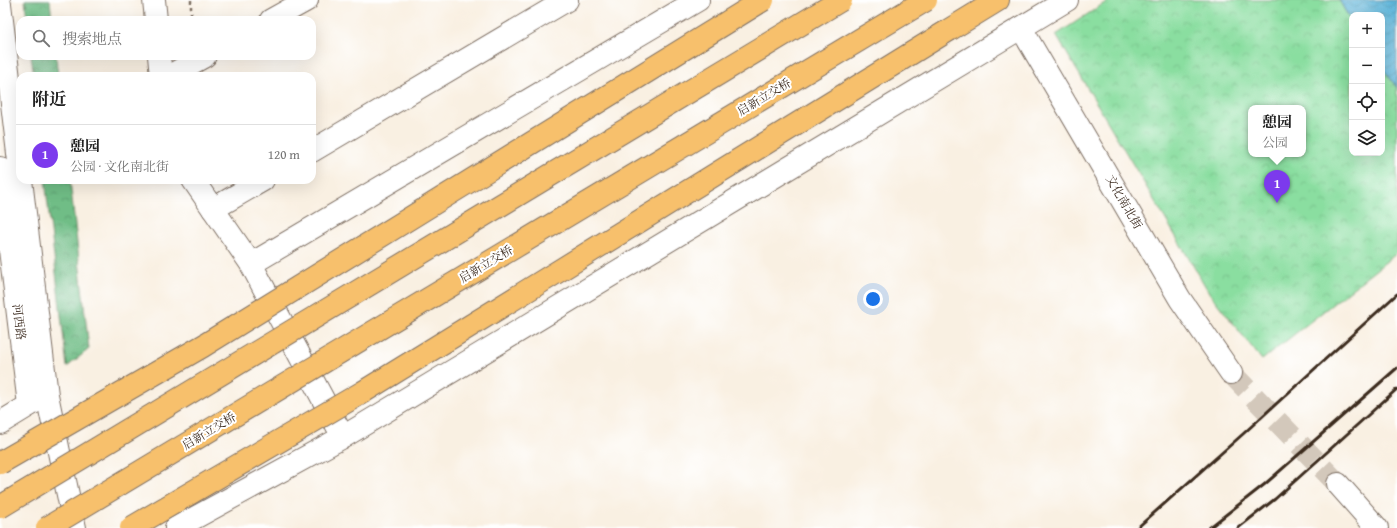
<!DOCTYPE html>
<html lang="zh">
<head>
<meta charset="utf-8">
<style>
  :root { --surface:#fff; --page:#f6f6f6; --text:#222; --muted:#767676; --line:#e0e0e0; --accent:#7c3aed }
  body { margin:0; font-family:"Gentium Book Plus","Noto Serif SC",serif; background:var(--page); color:var(--text) }
  .controls { position:absolute; right:12px; top:12px; display:grid; overflow:hidden; border-radius:8px; box-shadow:0 4px 16px #0002 }
  .controls button { width:36px; height:36px; display:grid; place-items:center; padding:0; border:0; border-bottom:1px solid var(--line); background:var(--surface); color:var(--text); font:20px sans-serif }
  .you { position:absolute; left:873px; top:299px; width:14px; height:14px; margin:-10px; border:3px solid #fff; border-radius:50%; background:#1a73e8; box-shadow:0 0 0 6px #1a73e833 }
  .badge { display:grid; place-items:center; width:26px; height:26px; border-radius:50%; background:var(--accent); color:#fff; font-size:13px; font-weight:700 }
  .pin { position:absolute; translate:-50% -33px; filter:drop-shadow(0 1px 2px #0008) }
  .pin::after { content:''; position:absolute; top:21px; width:14px; height:12px; background:inherit; clip-path:polygon(0 0,100% 0,50% 100%) }
  .popup { position:absolute; left:1248px; top:105px; width:58px; height:52px; box-sizing:border-box; display:grid; place-content:center; border-radius:8px; background:var(--surface); filter:drop-shadow(0 1px 3px #0005); font-size:13px; white-space:nowrap; color:var(--muted) }
  .popup b { font-size:15px; color:var(--text) }
  .popup::after { content:''; position:absolute; left:50%; top:100%; margin-left:-8px; border:8px solid transparent; border-top-color:var(--surface) }
  .list { margin:0; padding:0; list-style:none }
  h2 { display:flex; justify-content:space-between; align-items:center; height:52px; margin:0; padding:0 16px; font-size:17px }
  h2 small { font-size:13px; font-weight:400; color:var(--muted) }
  .list li { display:grid; grid-template-columns:26px 1fr auto; gap:12px; align-items:center; box-sizing:border-box; height:60px; padding:0 16px; border-top:1px solid var(--line) }
  .list b { display:block; font-size:15px; white-space:nowrap }
  .list p { margin:0; font-size:13px; white-space:nowrap; color:var(--muted) }
  .list em { font-size:13px; font-style:normal; color:var(--muted) }
  .icon { flex:none; width:22px; height:22px; fill:none; stroke:currentColor; stroke-width:2; stroke-linecap:round; stroke-linejoin:round }
  .map { position:relative; flex:none; width:1397px; height:528px; overflow:hidden }
  .search { position:absolute; background:var(--surface); box-shadow:0 4px 16px #0002; left:16px; top:16px; width:300px; height:44px; display:flex; align-items:center; gap:10px; box-sizing:border-box; padding:0 14px; border-radius:12px; color:var(--muted); font-size:15px }
  .panel { position:absolute; background:var(--surface); box-shadow:0 4px 16px #0002; left:16px; top:72px; width:300px; height:112px; border-radius:12px }
  .map>svg:first-child { display:block }
</style>
</head>
<body>
<div class="map">
<svg width="1397" height="528" viewBox="0 0 1397 528">
  <defs>
    <pattern id="forest-crowns" width="20" height="18" patternUnits="userSpaceOnUse"><rect width="20" height="18" fill="#6fbd86"/><path d="M2 6a3 3 0 1 1 6 0M12 15a3 3 0 1 1 6 0" fill="none" stroke="#5c9a6d"/></pattern>
    <pattern id="park-crowns" width="20" height="18" patternUnits="userSpaceOnUse"><rect width="20" height="18" fill="#8adea0"/><path d="M2 6a3 3 0 1 1 6 0M12 15a3 3 0 1 1 6 0" fill="none" stroke="#78bf89"/></pattern>
    <pattern id="water-waves" width="16" height="10" patternUnits="userSpaceOnUse"><rect width="16" height="10" fill="#5bb4d9"/><path d="M0 5q4-4 8 0t8 0" fill="none" stroke="#4c93af"/></pattern>
  </defs>
  <rect width="100%" height="100%" fill="#fff"/>
  <filter id="ink" filterUnits="userSpaceOnUse"><feTurbulence type="fractalNoise" baseFrequency=".025" numOctaves="2"/><feDisplacementMap in="SourceGraphic" scale="8" xChannelSelector="R" yChannelSelector="G"/><feConvolveMatrix kernelMatrix="1 2 1 2 8 2 1 2 1" color-interpolation-filters="sRGB"/></filter>
  <filter id="wash" filterUnits="userSpaceOnUse"><feTurbulence type="fractalNoise" baseFrequency=".012" numOctaves="4" result="noise"/><feDisplacementMap in="SourceGraphic" scale="16" xChannelSelector="R" yChannelSelector="G"/><feGaussianBlur stdDeviation="0.9" result="paint"/><feColorMatrix in="noise" values="0 0 0 0 0 0 0 0 0 0 0 0 0 0 0 0 0 1.4 0 .05"/><feComposite in="paint" operator="in"/></filter>
  <g filter="url(#wash)">
    <rect width="100%" height="100%" fill="#f9f0e2"/>
    <g fill="url(#forest-crowns)" stroke="#557452">
      <path d="M25,0H50L52,20H27Z"/>
      <path d="M31,56H56L58,76H34Z"/>
      <path d="M45,180H70L89,349L67,367Z"/>
    </g>
    <path fill="url(#park-crowns)" stroke="#62845f" fill-rule="evenodd" d="M1109,0H1339L1352,23V153H1382V67L1397,88V253L1262,360L1210,294L1056,35ZM1251,108H1303V154H1251Z"/>
    <path fill="url(#water-waves)" stroke="#4b6f7c" d="M1339,0H1397V88L1382,67V15H1352V23Z"/>
  </g>
  <g filter="url(#ink)">
    <g fill="none" stroke-linecap="round" stroke-linejoin="round">
      <path stroke="#d3c8bb" stroke-width="22" stroke-dasharray="22 11" stroke-linecap="butt" d="M1231,373L1338,484"/>
      <g stroke="#7e6f63" stroke-width="24">
        <g id="minor">
          <path d="M154,0L156,20"/>
          <path d="M0,4L20,170"/>
          <path d="M271,20L307,0"/>
          <path d="M1021,28L1180,299L1231,373"/>
          <path d="M159,56L161,76"/>
          <path d="M169,76L205,56"/>
          <path d="M312,151L567,0"/>
          <path d="M0,168L29,405"/>
          <path d="M21,180L47,395L75,528"/>
          <path d="M193,180L251,264L343,437L1067,0"/>
          <path d="M213,209L263,180"/>
          <path d="M251,264L698,0"/>
          <path d="M0,423L41,398"/>
          <path d="M1338,484L1377,528"/>
          <path d="M176,528L343,437"/>
        </g>
      </g>
      <g stroke="#7e6f63" stroke-width="24">
        <path id="major" d="M949,30L998,0"/>
      </g>
      <path stroke="#7e6f63" stroke-width="2.5" stroke-dasharray="3 3" stroke-linecap="butt" d="M191,0V20"/>
      <use href="#minor" stroke="#fff" stroke-width="22"/>
      <use href="#major" stroke="#f7c06c" stroke-width="22"/>
      <g stroke="#3b2a1e" stroke-width="3">
        <path d="M1137,528L1243,434L1397,294"/>
        <path d="M1209,528L1265,484L1397,368"/>
        <path d="M1238,528L1275,499L1397,389"/>
      </g>
      <g stroke="#7e6f63" stroke-width="24" stroke-linecap="butt">
        <g id="major-bridge">
          <path d="M0,463L203,346L763,0"/>
          <path d="M0,507L841,0"/>
          <path d="M47,528L926,0"/>
          <path d="M131,528L363,392L949,30"/>
        </g>
      </g>
      <use href="#major-bridge" stroke="#f7c06c" stroke-width="22"/>
    </g>
  </g>
  <g text-anchor="middle" stroke-width="4" stroke-linejoin="round" paint-order="stroke">
    <g font-size="12" fill="#3b2a1e" stroke="#fff">
      <text transform="translate(764 97) rotate(-31)" y="4">启新立交桥</text>
      <text transform="translate(1124 202) rotate(60)" y="4">文化南北街</text>
      <text transform="translate(486 264) rotate(-31)" y="4">启新立交桥</text>
      <text transform="translate(19 322) rotate(83)" y="4">河西路</text>
      <text transform="translate(209 431) rotate(-31)" y="4">启新立交桥</text>
    </g>
  </g>
</svg>
<div class="controls">
<button>+</button>
<button>−</button>
<button><svg class="icon" aria-label="locate" viewBox="0 0 24 24"><circle cx="12" cy="12" r="6"/><path d="M12 2v4M12 18v4M2 12h4M18 12h4"/></svg></button>
<button><svg class="icon" aria-label="layers" viewBox="0 0 24 24"><path d="M12 4l9 5-9 5-9-5zM3 14l9 5 9-5"/></svg></button>
</div>
<div class="you"></div>
<div class="pin badge" style="left:1277px;top:203px">1</div>
<div class="popup"><b>憩园</b>公园</div>
<div class="search"><svg class="icon" aria-label="search" viewBox="0 0 24 24"><circle cx="10" cy="10" r="6"/><path d="M15 15l6 6"/></svg>搜索地点</div>
<section class="panel">
<h2>附近<small></small></h2>
<ul class="list">
<li><span class="badge">1</span><div><b>憩园</b><p>公园 · 文化南北街</p></div><em>120 m</em></li>
</ul>
</section>
</div>
</body>
</html>
